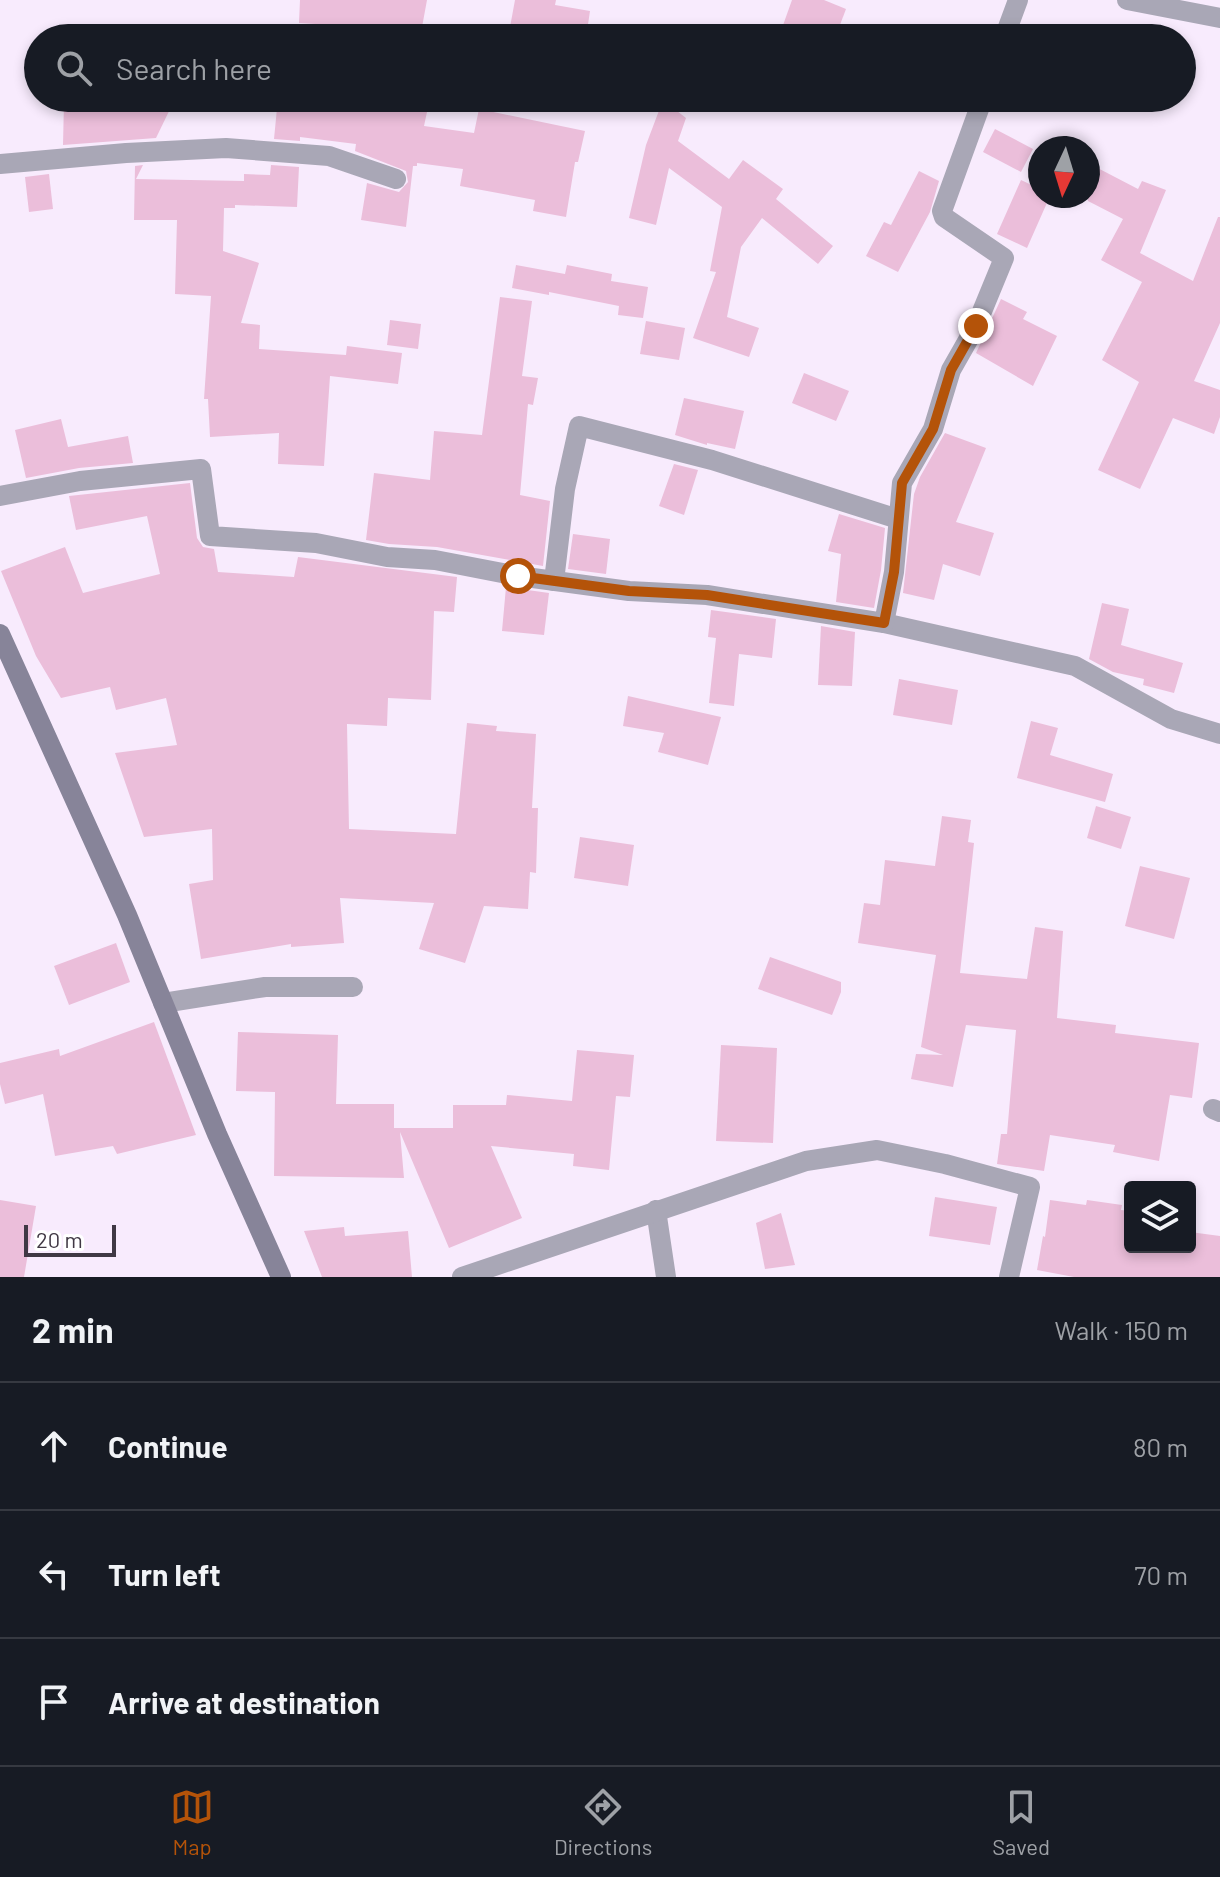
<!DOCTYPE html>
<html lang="en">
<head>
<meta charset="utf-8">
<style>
  :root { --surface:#171b24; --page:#20242c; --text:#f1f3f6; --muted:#9ea1a6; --line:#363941; --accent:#b45309 }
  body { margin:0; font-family:Barlow,sans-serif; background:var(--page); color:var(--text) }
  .controls { position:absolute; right:24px; bottom:24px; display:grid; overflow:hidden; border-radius:8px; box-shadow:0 4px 12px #0003 }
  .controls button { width:72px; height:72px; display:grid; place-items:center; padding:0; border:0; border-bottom:2px solid var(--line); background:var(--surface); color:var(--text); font:40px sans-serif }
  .compass { position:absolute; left:1028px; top:136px; width:72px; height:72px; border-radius:50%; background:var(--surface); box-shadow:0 4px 12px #0003; rotate:184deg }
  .scale { position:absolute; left:24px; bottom:20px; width:92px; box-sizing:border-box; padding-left:8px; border:4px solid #403844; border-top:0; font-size:22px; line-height:28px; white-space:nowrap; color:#403844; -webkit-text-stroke:6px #fff; paint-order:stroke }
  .stop { position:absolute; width:24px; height:24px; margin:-18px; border:6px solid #b45309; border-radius:50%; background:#fff }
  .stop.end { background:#b45309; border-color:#fff; box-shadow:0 2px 8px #0008 }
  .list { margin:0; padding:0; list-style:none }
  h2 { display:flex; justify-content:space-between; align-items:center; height:104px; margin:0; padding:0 32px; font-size:34px }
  h2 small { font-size:26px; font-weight:400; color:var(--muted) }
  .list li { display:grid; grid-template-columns:52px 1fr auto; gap:24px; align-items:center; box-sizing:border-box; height:128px; padding:0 32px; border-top:2px solid var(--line) }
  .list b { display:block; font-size:30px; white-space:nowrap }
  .list em { font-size:26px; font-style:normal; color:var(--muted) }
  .icon { flex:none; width:44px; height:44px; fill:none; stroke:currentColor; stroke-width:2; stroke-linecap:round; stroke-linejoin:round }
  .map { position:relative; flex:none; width:1220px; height:1277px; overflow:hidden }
  .search { position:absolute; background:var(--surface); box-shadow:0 4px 12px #0003; left:24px; right:24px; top:24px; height:88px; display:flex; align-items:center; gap:20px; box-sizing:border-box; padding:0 28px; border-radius:44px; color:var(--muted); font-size:30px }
  .sheet { height:488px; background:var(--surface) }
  nav { display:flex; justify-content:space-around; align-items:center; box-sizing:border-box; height:112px; border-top:2px solid var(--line); background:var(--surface); font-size:22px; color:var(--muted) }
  nav a { display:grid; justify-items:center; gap:4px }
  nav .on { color:var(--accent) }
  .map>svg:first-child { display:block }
</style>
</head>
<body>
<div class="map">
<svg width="1220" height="1277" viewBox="0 0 1220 1277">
  <rect width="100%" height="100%" fill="#f8ebfd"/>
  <g fill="#ebbeda">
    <path d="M300,0H427L420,38H377L379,28L299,23Z"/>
    <path d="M515,0H556L555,5L590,11L586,38H508Z"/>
    <path d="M792,0H824L846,9L835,38H807L782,28Z"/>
    <path d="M278,98H430L424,126L474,133L479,109L585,131L578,162H575L566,217L533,211L535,200L460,186L463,169L417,163V166H413L406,227L361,220L367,183L399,192L408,182L406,171L355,151L356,144L300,137V141L274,139Z"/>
    <path d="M663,100L686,118L678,141L729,179L743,160L783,189L776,199L833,246L818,264L762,218L741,247L727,317L759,328L749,357L693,338L716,272L710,271L722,207L669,168L656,225L629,218L646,145Z"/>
    <path d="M64,102L172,105L156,138L63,145Z"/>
    <path d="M995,129L1033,149L1021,172L983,152Z"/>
    <path d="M1088,163L1138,189L1142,181L1166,190L1140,253L1193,281L1218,217H1220V323L1194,381L1220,390V417L1214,434L1173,418L1140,489L1098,470L1139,382L1102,360L1142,282L1101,260L1123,219L1088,201Z"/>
    <path d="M143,165L136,179L244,181V174L270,175L271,165L299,167L297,207L235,205V208H224L223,251L259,263L241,323L260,325L259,349L346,355L347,346L402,353L398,384L330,376L324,466L278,464L279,433L210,437L208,399H204L211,296L175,294L177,220H134L135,166Z"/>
    <path d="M919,171L939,181L930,212L898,272L866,256L884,222L891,225Z"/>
    <path d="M49,174L53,209L29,212L25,177Z"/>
    <path d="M1021,180L1040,189V196H1050L1027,248L997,234Z"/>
    <path d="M516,265L565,274L567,265L612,274L611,281L648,287L643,318L618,315L619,306L549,292V295L512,288Z"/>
    <path d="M500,297L532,301L522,376L538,378L533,405L528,404L520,495L550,501L543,566L437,547L389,544L366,540L374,473L430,480L434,431L482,435Z"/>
    <path d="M1001,299L1027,312L1023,319L1057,336L1033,386L976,353Z"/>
    <path d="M390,320L421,324L418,349L387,345Z"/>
    <path d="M646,321L685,328L679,360L640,354Z"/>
    <path d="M804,373L849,391L836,421L792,403Z"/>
    <path d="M684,398L744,411L735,449L707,443V445L675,435Z"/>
    <path d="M61,419L68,447L128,436L133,463L79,468L26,478L15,430Z"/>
    <path d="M945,433L986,448L956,522L994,533L980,576L943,564L934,600L903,593L914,494L920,477Z"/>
    <path d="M674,464L698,470L684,515L659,506Z"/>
    <path d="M190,483L197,538L203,547L214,549L218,572L294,577L298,557L457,577L454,612L434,611L431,700L388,698L387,726L347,724L349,829L456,834L467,723L497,726L496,731L536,734L532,808H538L536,873L530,872L528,909L484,906L465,963L419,949L434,903L340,898L344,943L291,947V944L201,959L189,884L213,880L212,829L144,837L115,753L177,745L166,698L116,710L110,687L61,698L36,656L1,571L65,547L83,593L160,574L147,516L76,530L69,496Z"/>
    <path d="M839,514L885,528L881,570L874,608L836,602L841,554L828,551Z"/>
    <path d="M573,534L610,539L606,574L568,569Z"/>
    <path d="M506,587L549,593L544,635L502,631Z"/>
    <path d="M1102,603L1129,609L1121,645L1183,663L1174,693L1143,685L1144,679L1113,672L1089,659Z"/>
    <path d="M711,610L776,619L772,658L739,654L734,706L709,703L716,638L708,637Z"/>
    <path d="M821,626L855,632L852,686L818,685Z"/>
    <path d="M899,679L958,690L952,725L893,715Z"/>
    <path d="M628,696L721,717L708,765L658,752L664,733L623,726Z"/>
    <path d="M1031,721L1058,728L1050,755L1113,774L1105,802L1017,778Z"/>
    <path d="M1096,806L1131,817L1121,849L1087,838Z"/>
    <path d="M942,816L971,820L968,842L974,843L960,973L1027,979L1035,927L1063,931L1057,1018L1116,1025L1115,1033L1199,1043L1192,1098L1170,1095L1159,1161L1113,1152L1115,1145L1050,1135L1044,1171L997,1164L1001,1134H1007L1016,1030L966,1025L953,1087L911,1079L916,1054L943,1055L921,1047L936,955L858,943L864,903L880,905L885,860L935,866Z"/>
    <path d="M580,837L634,845L628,886L574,878Z"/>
    <path d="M1140,866L1190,878L1174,939L1125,926Z"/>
    <path d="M116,943L130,982L69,1005L54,966Z"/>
    <path d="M770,957L841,982V992L832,1015L758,989Z"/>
    <path d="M154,1022L196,1135L117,1154L113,1146L55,1156L43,1094L5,1104L0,1084V1063L59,1049L60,1056Z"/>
    <path d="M238,1032L338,1035L336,1104H394V1128H453V1105H506L507,1095L572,1101L577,1050L634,1055L630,1097L616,1096L609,1170L573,1166L574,1154L491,1146L522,1218L449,1248L400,1132L404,1178L274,1176L275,1092L236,1091Z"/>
    <path d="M721,1045L777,1048L773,1143L716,1141Z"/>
    <path d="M935,1197L997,1207L990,1245L929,1236Z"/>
    <path d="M0,1200L36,1206L24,1277H0Z"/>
    <path d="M1050,1200L1086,1205L1087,1200L1122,1205L1121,1210L1130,1211V1247H1190V1232L1220,1236V1277H1074L1037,1270L1043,1236L1045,1237Z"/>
    <path d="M781,1213L795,1265L765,1269L756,1223Z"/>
    <path d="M344,1227L345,1236L408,1231L412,1277H322L304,1231Z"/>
  </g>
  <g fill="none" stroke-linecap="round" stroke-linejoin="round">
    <g stroke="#a9a7b6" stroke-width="20">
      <path d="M1127,0L1220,18"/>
      <path d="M1004,38L1018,0"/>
      <path d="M0,164L126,153L226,148L329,156L396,179"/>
      <path d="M0,496L80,481L201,469L210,536L316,543L387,557L435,560L518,576L629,591L707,595L884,623L1075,666L1171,719L1220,734"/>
      <path d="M554,581L565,489L579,426L712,460L898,519"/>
      <path d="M884,623L894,572L902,483L933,429L951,370L976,326L1004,258L944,217L942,211L983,98"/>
      <path d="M163,1003L265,987H353"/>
      <path d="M1213,1109L1220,1112"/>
      <path d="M656,1210L666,1277"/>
      <path d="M462,1277L806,1161L877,1150L945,1164L1030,1187L1009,1277"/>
    </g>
    <path stroke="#878499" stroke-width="20" d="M0,634L127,915L217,1134L281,1277"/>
  </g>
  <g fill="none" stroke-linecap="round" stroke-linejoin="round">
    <path stroke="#b45309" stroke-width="10" d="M518,576L629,591L707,595L884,623L894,572L902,483L933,429L951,370L976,326"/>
  </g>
</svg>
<div class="controls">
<button><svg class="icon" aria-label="layers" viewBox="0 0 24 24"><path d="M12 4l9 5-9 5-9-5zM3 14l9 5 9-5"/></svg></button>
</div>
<svg class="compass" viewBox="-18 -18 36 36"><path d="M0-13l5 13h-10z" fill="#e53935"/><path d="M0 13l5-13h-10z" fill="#9ea1a6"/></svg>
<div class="scale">20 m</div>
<div class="stop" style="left:518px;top:576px"></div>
<div class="stop end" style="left:976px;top:326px"></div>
<div class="search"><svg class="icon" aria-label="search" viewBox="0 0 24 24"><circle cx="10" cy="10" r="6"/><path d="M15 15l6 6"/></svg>Search here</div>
</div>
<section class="sheet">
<h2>2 min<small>Walk · 150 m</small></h2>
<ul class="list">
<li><svg class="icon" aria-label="ahead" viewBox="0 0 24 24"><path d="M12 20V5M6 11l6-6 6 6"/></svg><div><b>Continue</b></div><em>80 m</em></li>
<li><svg class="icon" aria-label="left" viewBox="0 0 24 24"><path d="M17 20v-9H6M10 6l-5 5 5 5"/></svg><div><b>Turn left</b></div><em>70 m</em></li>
<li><svg class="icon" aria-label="arrive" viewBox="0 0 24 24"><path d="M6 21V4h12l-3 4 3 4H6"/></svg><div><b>Arrive at destination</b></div></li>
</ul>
</section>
<nav>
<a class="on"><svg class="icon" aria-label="map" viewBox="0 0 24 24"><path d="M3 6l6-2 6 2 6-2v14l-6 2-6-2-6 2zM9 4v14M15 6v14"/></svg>Map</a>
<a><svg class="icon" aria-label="directions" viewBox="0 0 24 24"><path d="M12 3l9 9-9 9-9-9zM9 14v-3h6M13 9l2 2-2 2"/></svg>Directions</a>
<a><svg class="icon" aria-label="saved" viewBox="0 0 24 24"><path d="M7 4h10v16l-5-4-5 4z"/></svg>Saved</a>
</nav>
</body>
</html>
